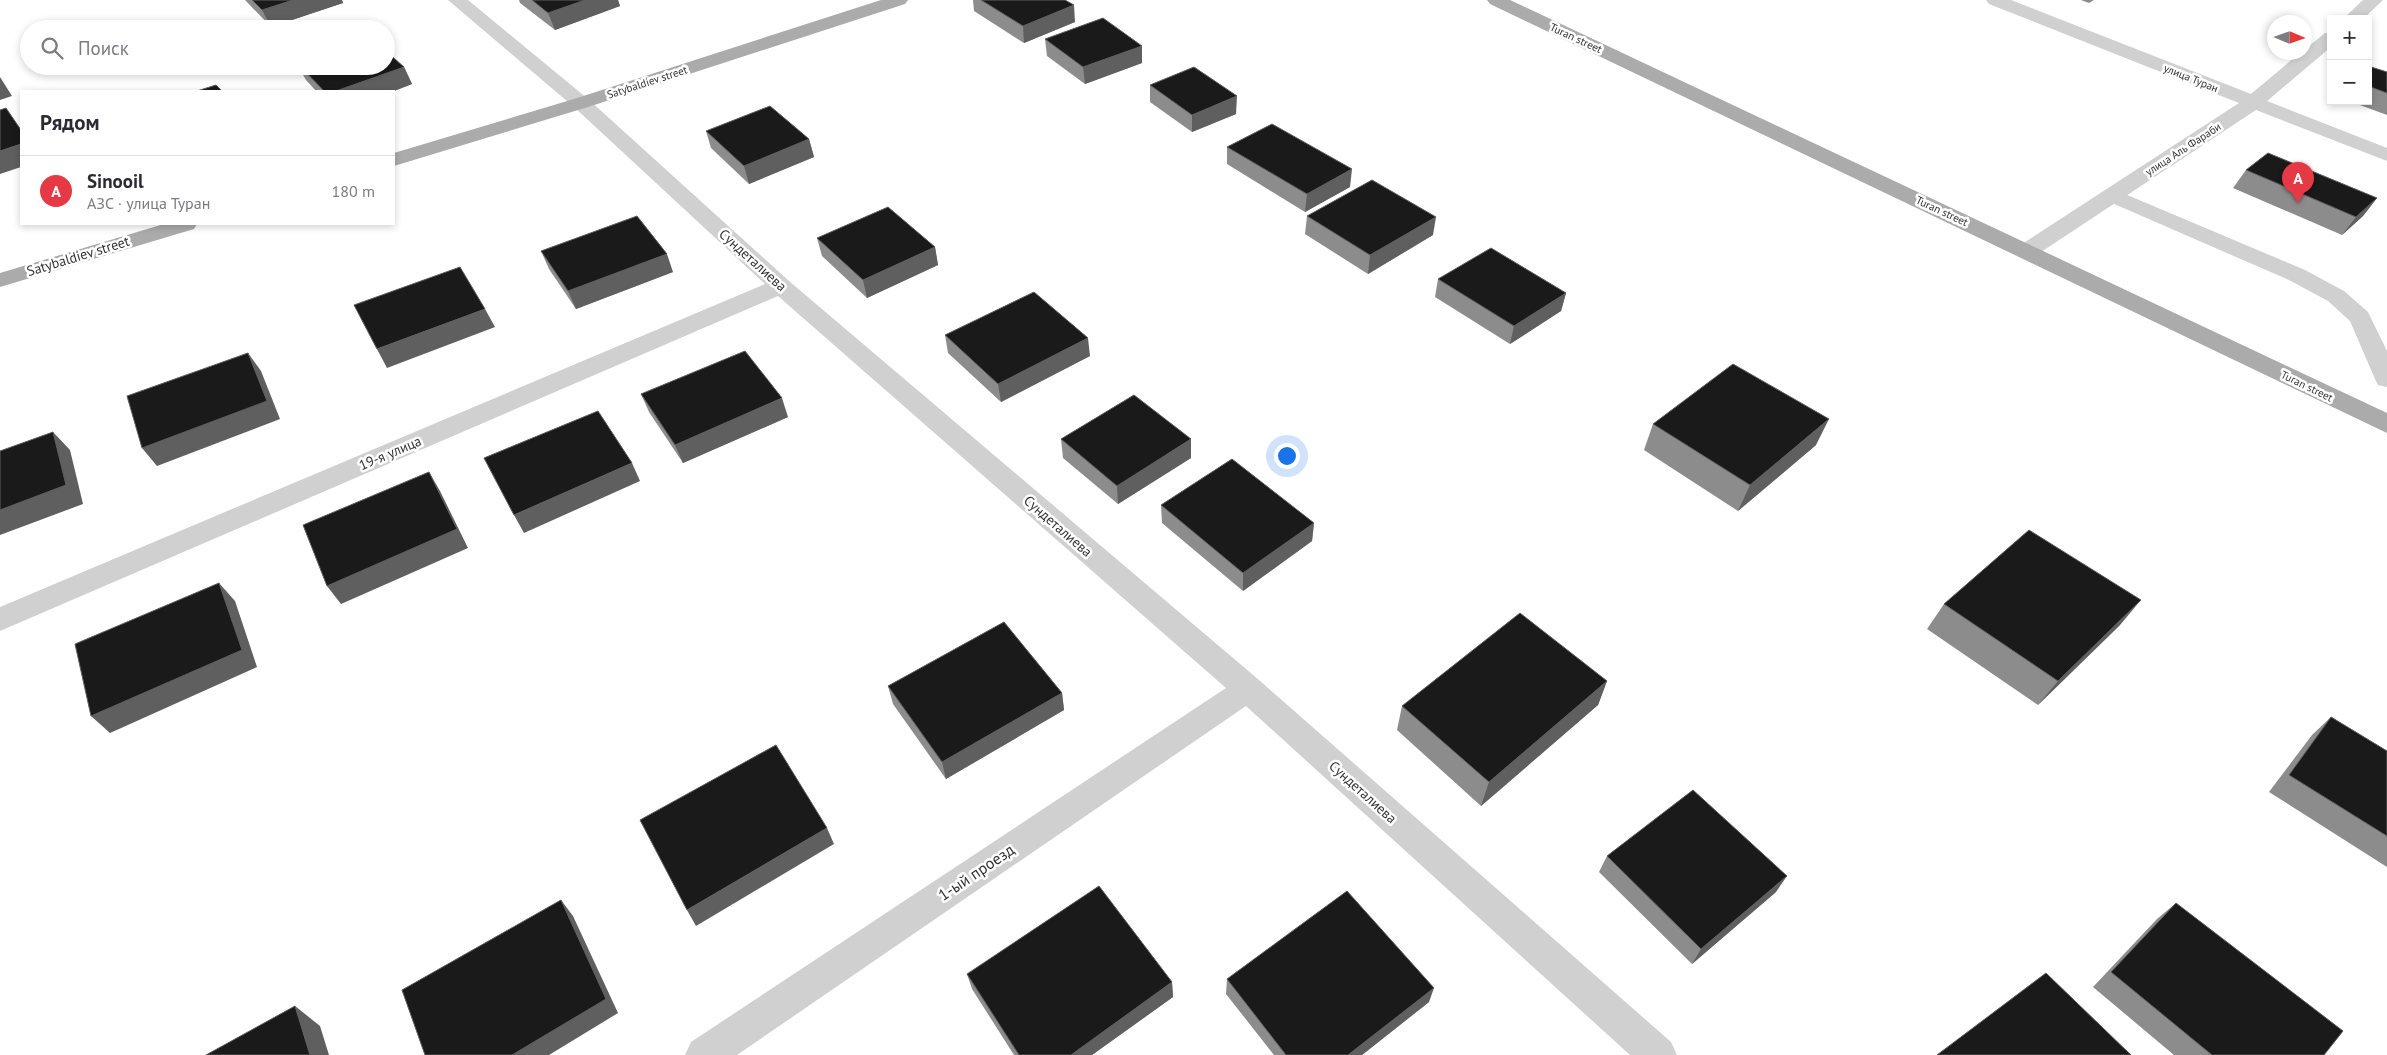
<!DOCTYPE html>
<html lang="ru">
<head>
<meta charset="utf-8">
<style>
  :root { --surface:#fff; --page:#f2f2f3; --text:#2b2b33; --muted:#7c7c81; --line:#e1e1e2; --accent:#e63946 }
  body { margin:0; font-family:"PT Sans",sans-serif; background:var(--page); color:var(--text) }
  .controls { position:absolute; right:15px; top:15px; display:grid; overflow:hidden; border-radius:0px; box-shadow:0 2px 8px #0003 }
  .controls button { width:45px; height:45px; display:grid; place-items:center; padding:0; border:0; border-bottom:1px solid var(--line); background:var(--surface); color:var(--text); font:25px sans-serif }
  .compass { position:absolute; left:2267px; top:15px; width:45px; height:45px; border-radius:50%; background:var(--surface); box-shadow:0 2px 8px #0003; rotate:92deg }
  .you { position:absolute; left:1286px; top:455px; width:18px; height:18px; margin:-12px; border:4px solid #fff; border-radius:50%; background:#1a73e8; box-shadow:0 0 0 8px #1a73e833 }
  .badge { display:grid; place-items:center; width:32px; height:32px; border-radius:50%; background:var(--accent); color:#fff; font-size:16px; font-weight:700 }
  .pin { position:absolute; translate:-50% -41px; filter:drop-shadow(0 1px 2px #0008) }
  .pin::after { content:''; position:absolute; top:26px; width:18px; height:15px; background:inherit; clip-path:polygon(0 0,100% 0,50% 100%) }
  .list { margin:0; padding:0; list-style:none }
  h2 { display:flex; justify-content:space-between; align-items:center; height:65px; margin:0; padding:0 20px; font-size:21px }
  h2 small { font-size:16px; font-weight:400; color:var(--muted) }
  .list li { display:grid; grid-template-columns:32px 1fr auto; gap:15px; align-items:center; box-sizing:border-box; height:70px; padding:0 20px; border-top:1px solid var(--line) }
  .list b { display:block; font-size:19px; white-space:nowrap }
  .list p { margin:0; font-size:16px; white-space:nowrap; color:var(--muted) }
  .list em { font-size:16px; font-style:normal; color:var(--muted) }
  .icon { flex:none; width:28px; height:28px; fill:none; stroke:currentColor; stroke-width:2; stroke-linecap:round; stroke-linejoin:round }
  .map { position:relative; flex:none; width:2387px; height:1055px; overflow:hidden }
  .search { position:absolute; background:var(--surface); box-shadow:0 2px 8px #0003; left:20px; top:20px; width:375px; height:55px; display:flex; align-items:center; gap:12px; box-sizing:border-box; padding:0 18px; border-radius:28px; color:var(--muted); font-size:19px }
  .panel { position:absolute; background:var(--surface); box-shadow:0 2px 8px #0003; left:20px; top:90px; width:375px; height:135px; border-radius:0px }
  .map>svg:first-child { display:block }
</style>
</head>
<body>
<div class="map">
<svg width="2387" height="1055" viewBox="0 0 2387 1055">
  <rect width="100%" height="100%" fill="#fff"/>
  <g fill="none" stroke-linecap="round" stroke-linejoin="round">
    <path fill="#d0d0d0" fill-rule="evenodd" d="M2113,189L2305,270L2344,291L2368,312L2387,351V387L2378,385L2375,379L2350,321L2328,301L2289,280L2105,200L2102,195L2105,190Z"/>
    <g fill="#d0d0d0" fill-rule="evenodd">
      <path d="M448,0H468L588,99L789,281L1259,680L1671,1042L1677,1055H1630L1246,706L737,1055H685L691,1042L1226,688L778,296L0,631V607L765,284L574,107Z"/>
      <path d="M1986,0H2011L2251,94L2301,52H2304V50L2325,33L2331,32V47L2267,101L2387,148V161L2256,110L2035,256L2027,258L2019,256L2016,251L2019,246L2239,103L1989,4Z"/>
      <path d="M2363,0H2383L2363,19H2343Z"/>
    </g>
    <g fill="#ababab" fill-rule="evenodd">
      <path d="M881,0H908L905,4L588,107L394,166V153L574,99Z"/>
      <path d="M1487,0H1510L2387,413V433L1490,4Z"/>
      <path d="M164,224H197L194,229L0,287V273Z"/>
    </g>
  </g>
  <g fill="#8c8c8c">
    <path d="M245,0H342L343,3L271,27Z"/>
    <path d="M519,0H618L620,6L555,30L520,3Z"/>
    <path d="M973,0H1065L1075,22L1024,43L974,11Z"/>
    <path d="M2081,0H2094L2089,3Z"/>
    <path d="M1045,39L1142,46V63L1085,84L1047,56Z"/>
    <path d="M298,66H386L404,67L412,84L394,91H316L306,80Z"/>
    <path d="M2368,66L2387,72V115L2349,101H2368Z"/>
    <path d="M1150,85L1236,114L1192,132L1150,102Z"/>
    <path d="M706,131L809,139L814,157L749,184L711,148Z"/>
    <path d="M1227,147L1350,187L1305,212L1227,164Z"/>
    <path d="M2246,170L2377,198L2363,216L2342,235L2233,188Z"/>
    <path d="M1307,216L1433,235L1368,274L1305,234Z"/>
    <path d="M817,238L935,247L938,265L867,298L822,256Z"/>
    <path d="M541,251L673,272L576,309L549,269Z"/>
    <path d="M1438,279L1566,293L1561,311L1510,344L1435,297Z"/>
    <path d="M945,335L1090,356L1001,402L948,353Z"/>
    <path d="M641,394L788,417L683,463L649,412Z"/>
    <path d="M1653,424L1816,445L1738,511L1644,450Z"/>
    <path d="M1061,439L1191,458L1118,504L1063,458Z"/>
    <path d="M1161,505L1314,523L1312,541L1243,591L1162,523Z"/>
    <path d="M1944,604L2120,625L2038,705L1927,629Z"/>
    <path d="M1607,681L1598,705L1481,806L1397,730L1402,706Z"/>
    <path d="M888,686L1062,693L1064,710L946,779L893,704Z"/>
    <path d="M2331,717L2387,751V867L2269,792L2312,735Z"/>
    <path d="M1607,856L1776,892L1692,964L1599,872Z"/>
    <path d="M2176,903L2324,1055H2174L2093,987L2157,919Z"/>
    <path d="M967,974L1172,982L1173,997L1092,1055H1014L972,989Z"/>
    <path d="M1227,979L1429,1002L1362,1055H1274L1226,994Z"/>
  </g>
  <g fill="#5f5f5f">
    <path d="M293,0H342L343,3L271,27L262,10Z"/>
    <path d="M585,0H618L620,6L555,30L548,13Z"/>
    <path d="M1074,5L1075,22L1024,43L1023,26Z"/>
    <path d="M1142,46V63L1085,84L1083,67Z"/>
    <path d="M404,67L412,84L394,91H336Z"/>
    <path d="M0,77L12,96L0,100Z"/>
    <path d="M1237,96L1236,114L1192,132V115Z"/>
    <path d="M809,139L814,157L749,184L744,166Z"/>
    <path d="M21,144V167L0,174V151Z"/>
    <path d="M1352,169L1350,187L1305,212L1307,194Z"/>
    <path d="M2377,198L2363,216L2342,235L2356,217Z"/>
    <path d="M1436,217L1433,235L1368,274L1370,255Z"/>
    <path d="M935,247L938,265L867,298L863,280Z"/>
    <path d="M667,254L673,272L576,309L568,291Z"/>
    <path d="M1566,293L1561,311L1510,344L1514,326Z"/>
    <path d="M485,309L495,327L387,368L377,349Z"/>
    <path d="M1088,338L1090,356L1001,402L998,384Z"/>
    <path d="M248,353L261,371L280,419L157,466L142,448Z"/>
    <path d="M782,398L788,417L683,463L675,445Z"/>
    <path d="M1829,419L1816,445L1738,511L1750,485Z"/>
    <path d="M53,432L70,450L83,504L0,535V510Z"/>
    <path d="M1191,439V458L1118,504L1117,486Z"/>
    <path d="M632,463L640,481L524,533L514,515Z"/>
    <path d="M429,472L440,491L468,548L341,604L327,586Z"/>
    <path d="M1314,523L1312,541L1243,591V573Z"/>
    <path d="M219,583L235,601L257,667L110,733L91,716Z"/>
    <path d="M2141,600L2120,625L2038,705L2058,681Z"/>
    <path d="M1607,681L1598,705L1481,806L1489,782Z"/>
    <path d="M1062,693L1064,710L946,779L942,762Z"/>
    <path d="M827,828L834,844L696,926L687,910Z"/>
    <path d="M1787,876L1776,892L1692,964L1701,949Z"/>
    <path d="M561,900L573,916L618,1013L549,1055H512Z"/>
    <path d="M1172,982L1173,997L1092,1055H1071Z"/>
    <path d="M1434,988L1429,1002L1362,1055H1348Z"/>
    <path d="M295,1006L320,1026L329,1055H310Z"/>
  </g>
  <g fill="#1a1a1a" stroke="#5f5f5f">
    <path d="M252,0H293L262,10Z"/>
    <path d="M532,0H585L548,13Z"/>
    <path d="M981,0H1065L1074,5L1023,26Z"/>
    <path d="M1103,18L1142,46L1083,67L1045,39Z"/>
    <path d="M386,51L404,67L336,91H324L300,66H386Z"/>
    <path d="M2368,66L2387,72V93L2368,86Z"/>
    <path d="M1194,67L1237,96L1192,115L1150,85Z"/>
    <path d="M216,85L222,91H197Z"/>
    <path d="M770,106L809,139L744,166L706,131Z"/>
    <path d="M6,108L21,130V144L0,151V110Z"/>
    <path d="M1272,124L1352,169L1307,194L1227,147Z"/>
    <path d="M2268,153L2377,198L2356,217L2246,170Z"/>
    <path d="M1372,180L1436,217L1370,255L1307,216Z"/>
    <path d="M888,207L935,247L863,280L817,238Z"/>
    <path d="M637,216L667,254L568,291L541,251Z"/>
    <path d="M1491,248L1566,293L1514,326L1438,279Z"/>
    <path d="M460,267L485,309L377,349L354,305Z"/>
    <path d="M1034,292L1088,338L998,384L945,335Z"/>
    <path d="M745,351L782,398L675,445L641,394Z"/>
    <path d="M248,353L267,401L142,448L127,396Z"/>
    <path d="M1733,364L1829,419L1750,485L1653,424Z"/>
    <path d="M1134,395L1191,439L1117,486L1061,439Z"/>
    <path d="M598,411L632,463L514,515L484,458Z"/>
    <path d="M53,432L66,485L0,510V451Z"/>
    <path d="M1232,459L1314,523L1243,573L1161,505Z"/>
    <path d="M429,472L457,529L327,586L303,525Z"/>
    <path d="M2029,530L2141,600L2058,681L1944,604Z"/>
    <path d="M219,583L242,650L91,716L75,644Z"/>
    <path d="M1520,613L1607,681L1489,782L1402,706Z"/>
    <path d="M1004,622L1062,693L942,762L888,686Z"/>
    <path d="M2331,717L2387,751V836L2289,775Z"/>
    <path d="M776,745L827,828L687,910L640,820Z"/>
    <path d="M1693,790L1787,876L1701,949L1607,856Z"/>
    <path d="M1099,886L1172,982L1071,1055H1019L967,974Z"/>
    <path d="M1347,891L1434,988L1348,1055H1286L1227,979Z"/>
    <path d="M561,900L606,999L512,1055H425L402,990Z"/>
    <path d="M2176,903L2343,1031L2324,1055H2212L2111,972Z"/>
    <path d="M2046,973L2131,1055H1937Z"/>
    <path d="M295,1006L310,1055H206Z"/>
  </g>
  <g text-anchor="middle" stroke-width="5" stroke-linejoin="round" paint-order="stroke">
    <g font-size="11" fill="#333" stroke="#fff">
      <text transform="translate(1576 38) rotate(25)" y="4">Turan street</text>
      <text transform="translate(2191 78) rotate(22)" y="4">улица Туран</text>
      <text transform="translate(647 82) rotate(-18)" y="4">Satybaldiev street</text>
      <text transform="translate(2183 149) rotate(-33)" y="4">улица Аль Фараби</text>
      <text transform="translate(1942 211) rotate(25)" y="4">Turan street</text>
      <text transform="translate(2307 386) rotate(26)" y="4">Turan street</text>
    </g>
    <g font-size="14" fill="#333" stroke="#fff">
      <text transform="translate(78 256) rotate(-17)" y="5">Satybaldiev street</text>
      <text transform="translate(753 260) rotate(42)" y="5">Сундеталиева</text>
      <text transform="translate(390 453) rotate(-23)" y="5">19-я улица</text>
      <text transform="translate(1058 526) rotate(41)" y="5">Сундеталиева</text>
      <text transform="translate(1363 792) rotate(42)" y="5">Сундеталиева</text>
    </g>
    <g font-size="16" fill="#333" stroke="#fff">
      <text transform="translate(976 872) rotate(-34)" y="6">1-ый проезд</text>
    </g>
  </g>
</svg>
<div class="controls">
<button>+</button>
<button>−</button>
</div>
<svg class="compass" viewBox="-18 -18 36 36"><path d="M0-13l5 13h-10z" fill="#e53935"/><path d="M0 13l5-13h-10z" fill="#7c7c81"/></svg>
<div class="you"></div>
<div class="pin badge" style="left:2298px;top:203px">A</div>
<div class="search"><svg class="icon" aria-label="search" viewBox="0 0 24 24"><circle cx="10" cy="10" r="6"/><path d="M15 15l6 6"/></svg>Поиск</div>
<section class="panel">
<h2>Рядом<small></small></h2>
<ul class="list">
<li><span class="badge">A</span><div><b>Sinooil</b><p>АЗС · улица Туран</p></div><em>180 m</em></li>
</ul>
</section>
</div>
</body>
</html>
